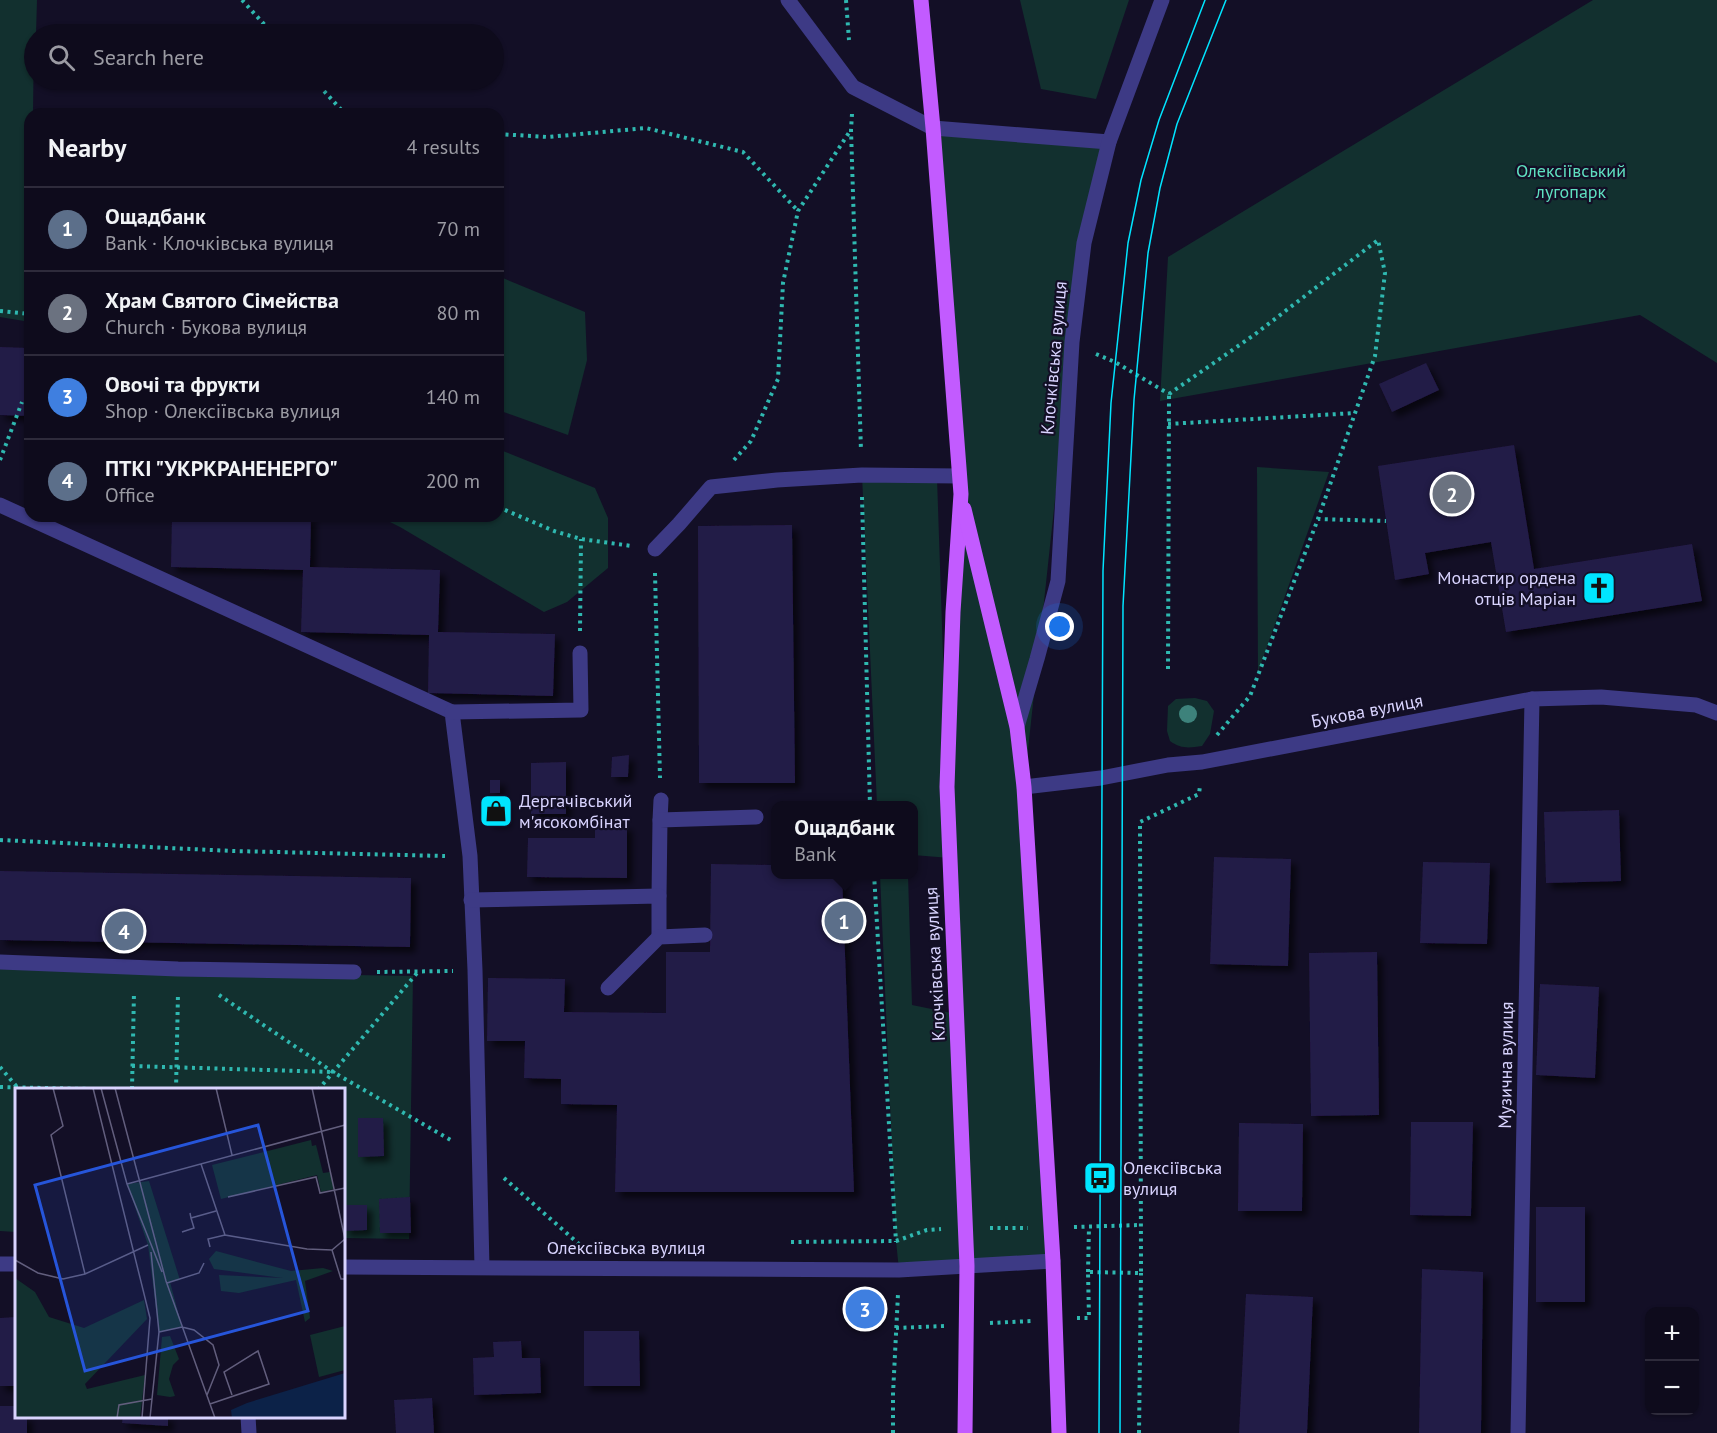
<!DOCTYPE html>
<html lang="en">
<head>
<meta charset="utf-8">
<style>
  :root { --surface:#0e0b1c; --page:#1c1929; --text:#f1f3f6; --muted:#9b9ba3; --line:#2e2b3b; --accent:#ea580c }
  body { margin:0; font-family:"PT Sans",sans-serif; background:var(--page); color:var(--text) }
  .controls { position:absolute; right:18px; bottom:18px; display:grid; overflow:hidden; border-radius:12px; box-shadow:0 2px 4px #0004 }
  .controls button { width:54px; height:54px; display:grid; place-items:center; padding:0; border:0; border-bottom:2px solid var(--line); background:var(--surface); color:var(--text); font:30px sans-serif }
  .you { position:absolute; left:1060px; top:627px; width:21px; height:21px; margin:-15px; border:4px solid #fff; border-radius:50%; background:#1a73e8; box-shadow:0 0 0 9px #1a73e833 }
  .badge { display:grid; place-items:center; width:39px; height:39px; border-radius:50%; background:var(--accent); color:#fff; font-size:20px; font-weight:700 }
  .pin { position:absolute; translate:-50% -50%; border:3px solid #fff; box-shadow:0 2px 6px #0006 }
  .popup { position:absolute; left:771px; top:801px; width:147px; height:78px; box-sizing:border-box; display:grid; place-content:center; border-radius:12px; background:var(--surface); filter:drop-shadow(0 2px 4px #0005); font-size:20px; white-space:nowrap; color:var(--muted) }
  .popup b { font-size:22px; color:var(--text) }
  .popup::after { content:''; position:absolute; left:50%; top:100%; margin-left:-12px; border:12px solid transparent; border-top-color:var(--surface) }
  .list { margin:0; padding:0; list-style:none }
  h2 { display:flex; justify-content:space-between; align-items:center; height:78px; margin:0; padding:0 24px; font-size:26px }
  h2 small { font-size:20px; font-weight:400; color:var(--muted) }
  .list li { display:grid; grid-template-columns:39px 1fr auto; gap:18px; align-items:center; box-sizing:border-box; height:84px; padding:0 24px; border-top:2px solid var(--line) }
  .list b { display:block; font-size:22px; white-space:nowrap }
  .list p { margin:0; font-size:20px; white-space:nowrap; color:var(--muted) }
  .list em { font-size:20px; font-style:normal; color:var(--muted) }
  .icon { flex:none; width:33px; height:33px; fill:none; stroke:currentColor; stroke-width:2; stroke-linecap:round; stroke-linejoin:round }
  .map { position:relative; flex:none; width:1717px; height:1433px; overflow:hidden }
  .search { position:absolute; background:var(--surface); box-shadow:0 2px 4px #0004; left:24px; top:24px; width:480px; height:66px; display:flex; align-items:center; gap:15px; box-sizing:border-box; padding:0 21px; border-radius:33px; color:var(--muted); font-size:22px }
  .panel { position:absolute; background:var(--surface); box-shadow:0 2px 4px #0004; left:24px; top:108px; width:480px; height:414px; border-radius:18px }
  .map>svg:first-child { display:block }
</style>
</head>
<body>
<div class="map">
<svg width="1717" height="1433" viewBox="0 0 1717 1433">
  <defs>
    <filter id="shadow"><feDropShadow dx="5.5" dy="5.5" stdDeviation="3" flood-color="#0009"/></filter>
  </defs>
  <rect width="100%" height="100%" fill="#130f26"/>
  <g fill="#12302f">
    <path d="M0,0H37L36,34H34L33,114H30L29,251H30V322L0,317Z"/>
    <path d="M1020,0H1129L1096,99L1041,89Z"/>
    <path d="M1593,0H1717V363L1640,315L1160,401L1168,257Z"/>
    <path d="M933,128L1109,142L1072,342L1024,787L1053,1261L899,1270L896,1241L880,875H908L912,1005L956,1014L950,858L913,855V806L877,805L862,475L937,478L947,773L961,494Z"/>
    <path d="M498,276L585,312L587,360L568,435L498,410Z"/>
    <path d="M498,449L595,488L608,518V568L567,602L544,612L400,527L378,516H498Z"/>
    <path d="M1257,467L1329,472L1258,672Z"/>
    <path d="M1195,698L1207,701L1214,711L1210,734L1202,746C1189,748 1181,749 1170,741L1167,731L1168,706L1176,699Z"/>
    <path d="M0,969L413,976L409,1239L344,1238V1090H16V1232L0,1231Z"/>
  </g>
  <g fill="#241b47" filter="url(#shadow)">
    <path d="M0,347L30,348V416L0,415Z"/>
    <path d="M1426,363L1439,390L1392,412L1379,384Z"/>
    <path d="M1514,445L1534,569L1692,544L1702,601L1506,632L1491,542L1425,553L1429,574L1395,580L1378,466Z"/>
    <path d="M172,516H311L310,567L440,570L438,632L555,634L553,696L428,693L429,635L301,632L303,570L171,567Z"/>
    <path d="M792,525L795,783H699L698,526Z"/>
    <path d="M629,755L628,777H611L612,757Z"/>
    <path d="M566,762V814H531V763Z"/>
    <rect x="490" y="780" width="10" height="13"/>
    <path d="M505,800V822H488L487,801Z"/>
    <path d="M1619,810L1621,881L1546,883L1544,812Z"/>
    <path d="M595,825H627V878L527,877L528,838H595Z"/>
    <path d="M1214,857L1291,859L1288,966L1210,964Z"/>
    <path d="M1423,862L1490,863L1487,944L1420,943Z"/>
    <path d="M711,864L775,865V874H842L854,1192H615L617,1105L561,1104V1079L524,1078L525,1041H487L488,978L565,979L564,1012L666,1013V952H710Z"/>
    <path d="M0,871L411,878L410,947L0,940Z"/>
    <path d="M1377,952L1379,1115L1311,1116L1309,953Z"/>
    <path d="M1540,984L1599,987L1595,1078L1536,1075Z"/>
    <path d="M358,1118H383L384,1156L358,1157Z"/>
    <path d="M1411,1122H1473L1471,1216L1410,1215Z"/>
    <path d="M1239,1123L1303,1124L1302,1211H1238Z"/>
    <path d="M410,1197L411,1233H380L379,1199Z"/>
    <path d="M344,1205H367V1230L344,1231Z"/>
    <rect x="1536" y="1207" width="49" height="95"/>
    <path d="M1422,1269L1483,1272L1481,1433H1419Z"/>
    <path d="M1246,1294L1313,1297L1307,1433H1239Z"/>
    <path d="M16,1317V1386H0V1318Z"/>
    <path d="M584,1331H639L640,1386H584Z"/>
    <path d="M521,1341L522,1358H540L541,1393L474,1395L473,1358L494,1357L493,1342Z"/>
    <path d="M432,1398L434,1433H396L394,1400Z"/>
    <path d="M0,1406H16V1416H27V1433H0Z"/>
    <path d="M123,1416H168V1426L122,1423Z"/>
  </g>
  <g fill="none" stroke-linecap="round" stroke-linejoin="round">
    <g stroke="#2fb8b0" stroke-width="4" stroke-dasharray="3 4.5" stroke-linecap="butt">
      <path d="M242,0L273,34"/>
      <path d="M846,0L849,40"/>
      <path d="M314,80L345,114"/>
      <path d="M852,114L851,130L861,451"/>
      <path d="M498,134L548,137L646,128L743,152L798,211"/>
      <path d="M0,311L30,314"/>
      <path d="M1096,354L1115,362L1169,394"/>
      <path d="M1169,394L1254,335L1378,240L1385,273L1375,356L1318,519"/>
      <path d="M1168,424L1355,413"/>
      <path d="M0,460L22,402"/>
      <path d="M734,460L751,441L778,379L783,283L798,211L850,131"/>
      <path d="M862,497L870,806"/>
      <path d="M498,507L554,531L581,539L632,546"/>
      <path d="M655,573L660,778"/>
      <path d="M580,631L581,539"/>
      <path d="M1168,669L1169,394"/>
      <path d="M1217,735L1250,696L1318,519L1386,521"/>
      <path d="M0,840L233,851L445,856"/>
      <path d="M874,874L896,1242"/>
      <path d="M377,972L453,971"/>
      <path d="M219,995L333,1072L454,1142"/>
      <path d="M132,1066L333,1072"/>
      <path d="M0,1067L17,1087"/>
      <path d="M0,1087L138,1090"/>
      <path d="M132,1089L134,992"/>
      <path d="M176,1090L178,993"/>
      <path d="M318,1090L417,973"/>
      <path d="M504,1178L579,1244"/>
      <path d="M1074,1227L1141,1225"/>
      <path d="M990,1228H1028"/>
      <path d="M791,1242L896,1241L927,1230L941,1229"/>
      <path d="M1088,1272L1089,1227"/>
      <path d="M1077,1318H1089L1088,1272L1141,1273L1140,822L1199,794L1200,786"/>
      <path d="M990,1323L1031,1321"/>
      <path d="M896,1328L944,1326"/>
      <path d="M893,1433V1394L898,1294"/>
      <path d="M1139,1433L1141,1273"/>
    </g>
    <g stroke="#3d3a85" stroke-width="15">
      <path d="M788,0L853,87L933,128L1109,142"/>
      <path d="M0,505L452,712L470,856L475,970L482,1267"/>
      <path d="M655,549L679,524L711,487L777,480L862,475L959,476"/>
      <path d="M452,712L581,710L580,653"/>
      <path d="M1017,727L1037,659L1058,581L1072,342L1084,243L1109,142L1162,0"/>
      <path d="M1024,787L1101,778L1168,765L1202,762L1532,699L1601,697L1696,705L1717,713"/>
      <path d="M660,820L661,800"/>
      <path d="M659,896L660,820L756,817"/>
      <path d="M471,900L659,896V937"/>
      <path d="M0,962L178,969L354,972"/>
      <path d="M608,988L659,937L705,935"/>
      <path d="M0,1264H16"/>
      <path d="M344,1267L899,1270L1053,1261"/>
      <path d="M248,1416L249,1433"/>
      <path d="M1518,1433L1532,699"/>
    </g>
    <g stroke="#c25bff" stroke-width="15">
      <path d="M921,0L933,128L961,494L953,612L947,787L967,1266L965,1433"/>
      <path d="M964,509L1017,727L1024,787L1053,1261L1059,1433"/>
    </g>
    <g stroke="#00e5ff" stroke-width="1.5">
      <path d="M1099,1433L1103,571L1111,403L1128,243L1141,180L1159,120L1205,0"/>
      <path d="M1120,1433L1123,606L1134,400L1148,253L1160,188L1177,124L1226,0"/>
    </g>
  </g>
  <circle fill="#3d827b" cx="1188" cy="714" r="9"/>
  <defs>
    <g id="church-square" transform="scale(1.725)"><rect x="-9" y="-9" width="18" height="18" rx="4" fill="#00e5ff" stroke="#130f26"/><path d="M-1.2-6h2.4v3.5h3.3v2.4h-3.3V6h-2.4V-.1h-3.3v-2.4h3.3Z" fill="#111"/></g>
    <g id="shop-square" transform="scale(1.725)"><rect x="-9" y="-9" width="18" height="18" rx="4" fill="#00e5ff" stroke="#130f26"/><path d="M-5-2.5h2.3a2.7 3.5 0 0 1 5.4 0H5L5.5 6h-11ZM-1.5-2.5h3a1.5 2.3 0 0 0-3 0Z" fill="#111"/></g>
    <g id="bus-square" transform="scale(1.725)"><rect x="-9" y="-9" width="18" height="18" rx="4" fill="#00e5ff" stroke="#130f26"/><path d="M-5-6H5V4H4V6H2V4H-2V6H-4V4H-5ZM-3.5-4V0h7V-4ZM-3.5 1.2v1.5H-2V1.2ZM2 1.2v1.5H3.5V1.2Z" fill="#111"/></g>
  </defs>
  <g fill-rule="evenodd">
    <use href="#church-square" x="1599" y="588"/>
    <use href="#shop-square" x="496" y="811"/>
    <use href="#bus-square" x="1100" y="1178"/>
  </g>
  <g text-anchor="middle" stroke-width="4.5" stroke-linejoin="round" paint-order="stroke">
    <g font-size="18" fill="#5fe0c0" stroke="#130f26">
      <text x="1571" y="177">Олексіївський<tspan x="1571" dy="21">лугопарк</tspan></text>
    </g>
    <g font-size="18" fill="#d9d4ff" stroke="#130f26">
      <text transform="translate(1054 358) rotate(-85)" y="6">Клочківська вулиця</text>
      <text transform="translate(1367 711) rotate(-11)" y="6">Букова вулиця</text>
      <text transform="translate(935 964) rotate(-93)" y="6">Клочківська вулиця</text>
      <text transform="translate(1506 1065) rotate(-89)" y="6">Музична вулиця</text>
      <text x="626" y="1254">Олексіївська вулиця</text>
    </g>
    <g font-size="18" fill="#d9d4ff" stroke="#130f26" text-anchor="start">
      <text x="1576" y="584" text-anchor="end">Монастир ордена<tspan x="1576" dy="21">отців Маріан</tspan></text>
      <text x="519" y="807">Дергачівський<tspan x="519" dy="21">м'ясокомбінат</tspan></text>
      <text x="1123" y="1174">Олексіївська<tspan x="1123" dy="21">вулиця</tspan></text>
    </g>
  </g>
  <g transform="translate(15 1088)">
    <rect width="330" height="330" fill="#130f26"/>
    <path d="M296,52L297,58L301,57L308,85L315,84L319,101L306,104L302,87L206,111L197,77ZM134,93L165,192L155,194L167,239L144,244L133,157L112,96ZM201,163L276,183L308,180L318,183L290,193L295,230L290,234L281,192L224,205L206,203L204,187L268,190L199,181L194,171ZM0,190L20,204L34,229L69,240L129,212L132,231L70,296L72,301L130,287L125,330H0ZM330,238V282L304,289L295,247ZM155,248L164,271L158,277L154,291L160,308L155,309L142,307L147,249Z" fill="#12302f"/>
    <path d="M330,285V330H217L216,322L232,315Z" fill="#0c2248"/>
    <path fill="none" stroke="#625e7d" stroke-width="1.5" d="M38,0L48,38L36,47L70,186M78,0L135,230L127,330M86,0L112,96L147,184M100,0L151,193L200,330M201,0L217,67M297,0L330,151M186,76L210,147L292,161L317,162L330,151M112,96L330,37M213,109L301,89L305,105L330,100M175,125L176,130L201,123M167,144L179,140L176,130M195,159L193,151L210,147M317,162L326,191H330M0,172L23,185L48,191L70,186L133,157M152,195L184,185L189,175M144,244L167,239L179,242L198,257L204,277L192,307M195,316L254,296L243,263L209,284L217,307M102,330L104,317L137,311M135,330L144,244L136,164"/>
    <path fill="#2655da" fill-opacity="0.15" stroke="#2655da" stroke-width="3" d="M243,37L293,223L70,283L20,97Z"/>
    <rect width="330" height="330" fill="none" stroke="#d9d4ff" stroke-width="3"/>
  </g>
</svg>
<div class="controls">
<button>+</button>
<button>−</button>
</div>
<div class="you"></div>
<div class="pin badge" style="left:844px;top:921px;background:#5c6f8a">1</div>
<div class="popup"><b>Ощадбанк</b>Bank</div>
<div class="pin badge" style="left:1452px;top:494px;background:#6b7280">2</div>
<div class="pin badge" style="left:865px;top:1309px;background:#3f7fe0">3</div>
<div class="pin badge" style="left:124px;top:931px;background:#5c6f8a">4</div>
<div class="search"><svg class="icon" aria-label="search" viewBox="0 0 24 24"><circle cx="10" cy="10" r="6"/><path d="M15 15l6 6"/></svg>Search here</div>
<section class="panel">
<h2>Nearby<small>4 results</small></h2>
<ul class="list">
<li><span class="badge" style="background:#5c6f8a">1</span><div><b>Ощадбанк</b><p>Bank · Клочківська вулиця</p></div><em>70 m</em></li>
<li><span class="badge" style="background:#6b7280">2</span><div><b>Храм Святого Сімейства</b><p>Church · Букова вулиця</p></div><em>80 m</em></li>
<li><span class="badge" style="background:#3f7fe0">3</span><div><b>Овочі та фрукти</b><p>Shop · Олексіївська вулиця</p></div><em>140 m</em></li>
<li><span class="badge" style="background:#5c6f8a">4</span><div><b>ПТКІ &quot;УКРКРАНЕНЕРГО&quot;</b><p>Office</p></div><em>200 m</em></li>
</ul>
</section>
</div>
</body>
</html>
